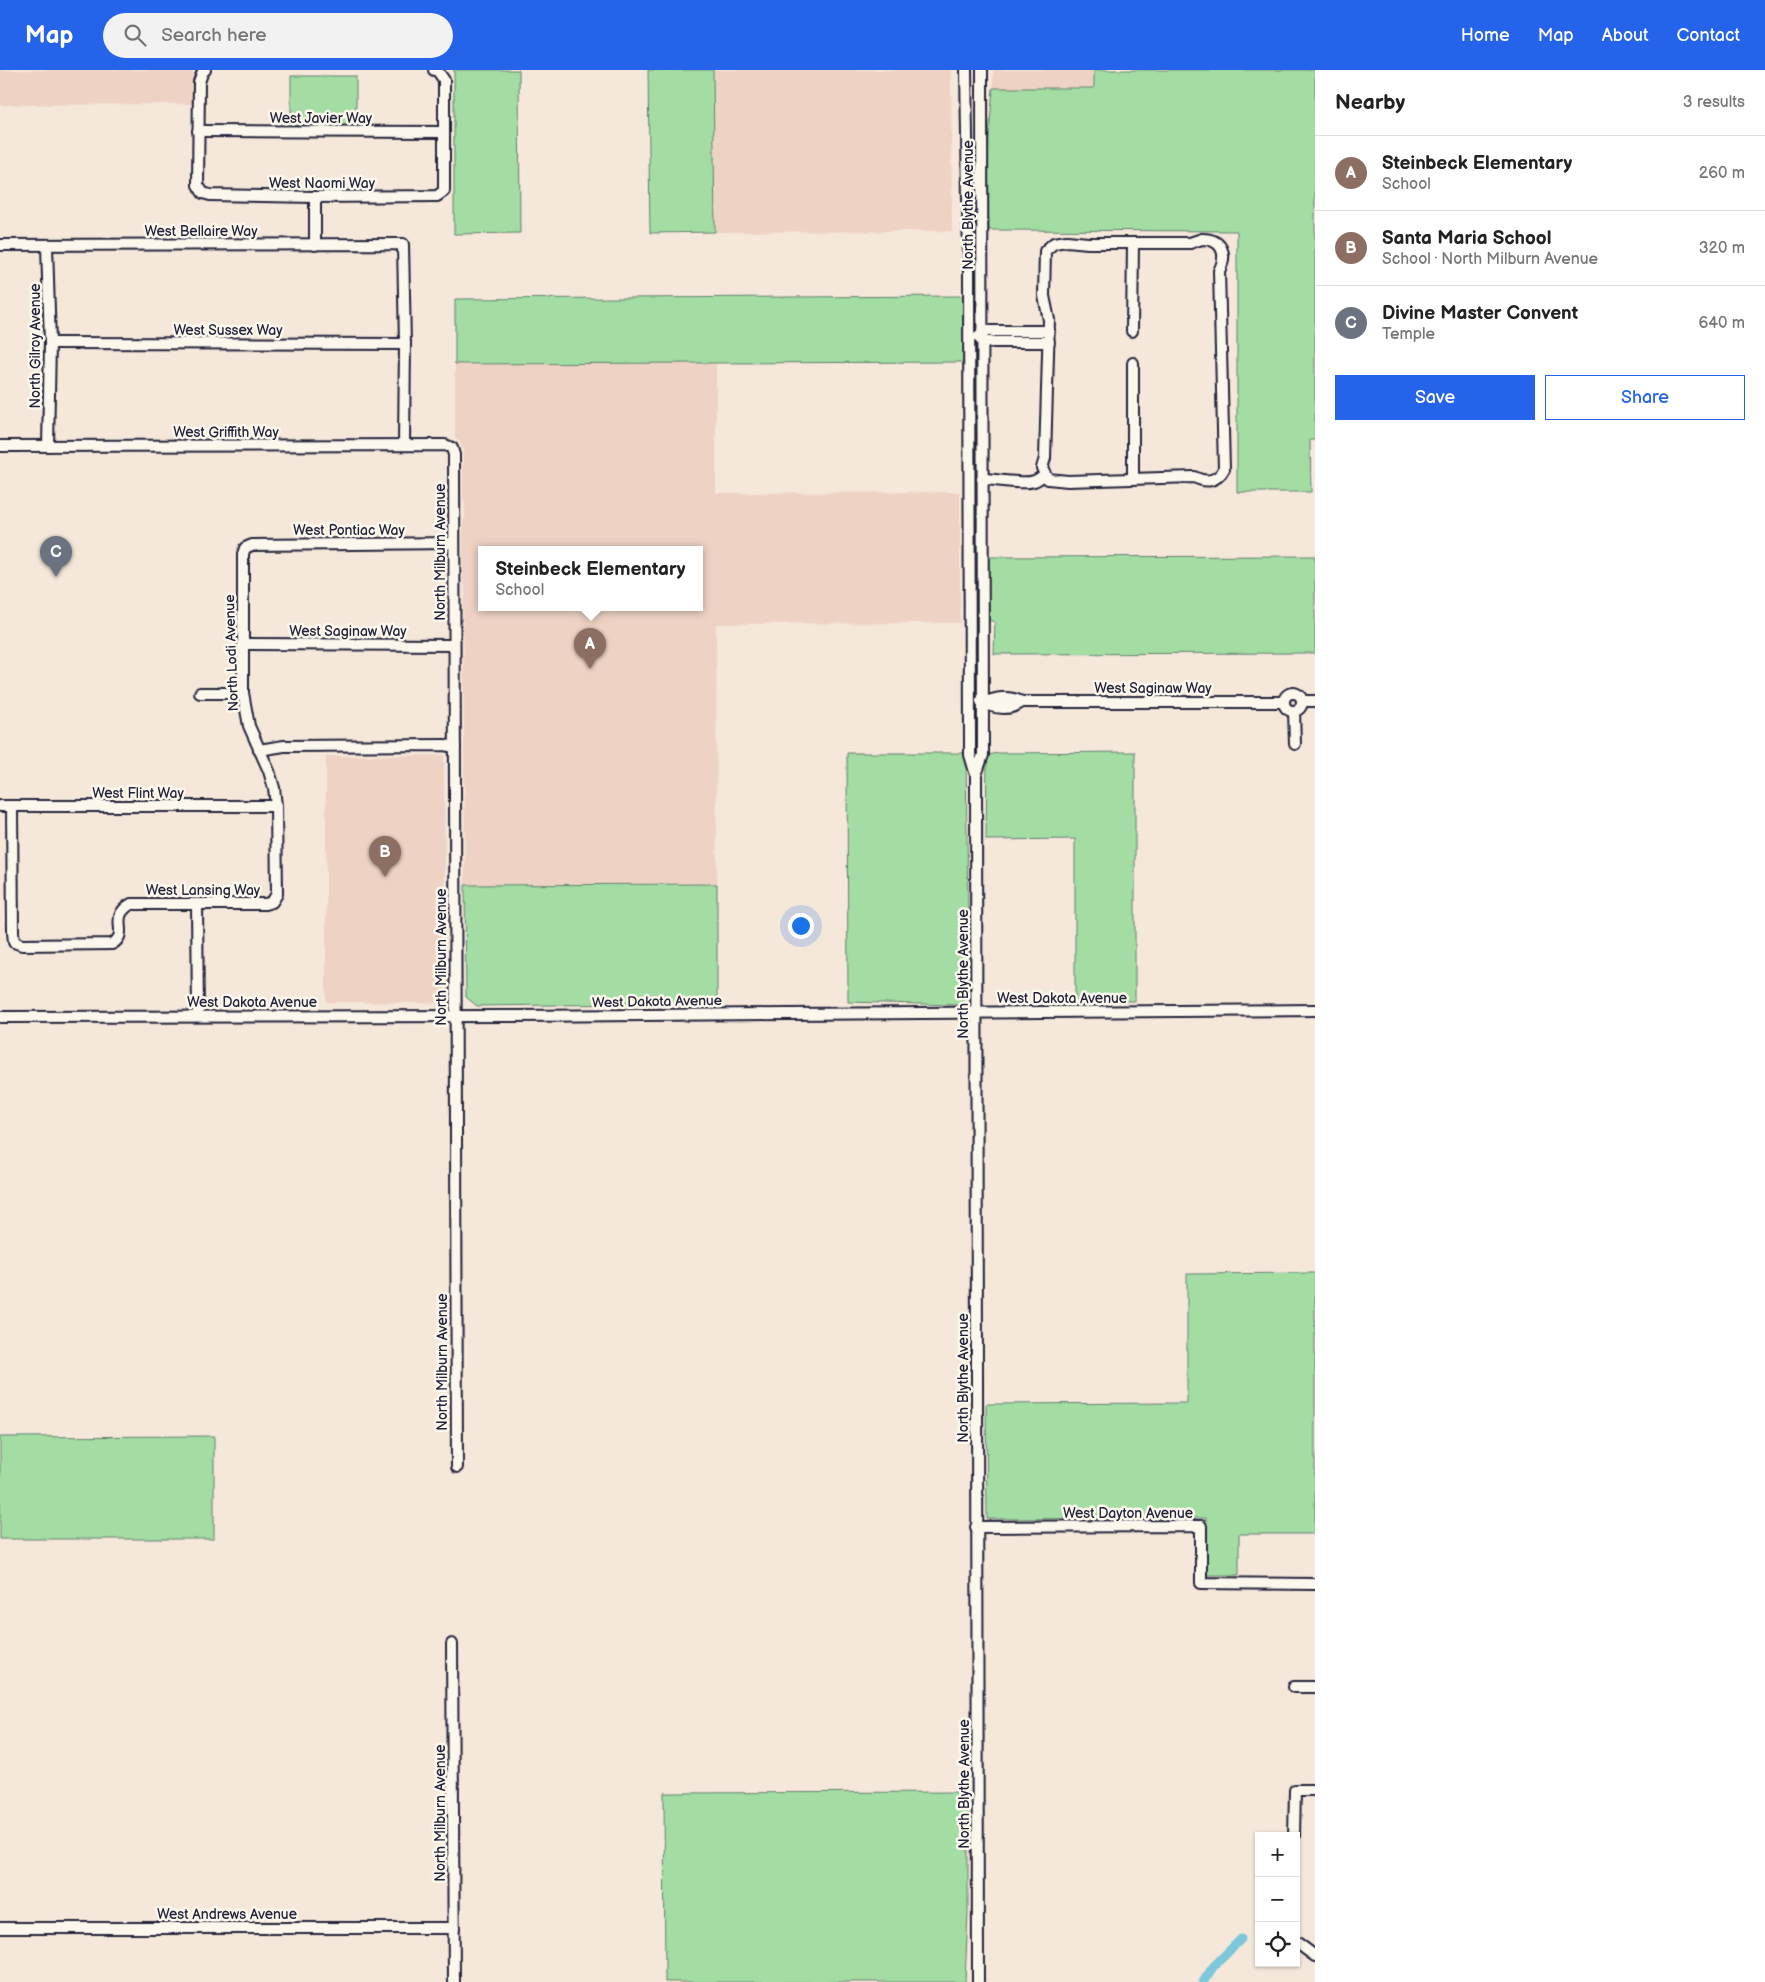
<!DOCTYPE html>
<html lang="en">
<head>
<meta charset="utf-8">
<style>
  :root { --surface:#fff; --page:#f2f2f2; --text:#222; --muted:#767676; --line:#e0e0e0; --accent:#2563eb }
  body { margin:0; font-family:"Balsamiq Sans",sans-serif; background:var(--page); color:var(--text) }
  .controls { position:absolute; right:15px; bottom:15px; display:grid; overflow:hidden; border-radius:0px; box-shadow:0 1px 4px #0004 }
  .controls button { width:45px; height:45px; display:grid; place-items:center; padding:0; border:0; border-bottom:1px solid var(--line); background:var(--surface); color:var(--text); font:25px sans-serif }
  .you { position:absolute; left:800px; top:855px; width:18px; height:18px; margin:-12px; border:4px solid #fff; border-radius:50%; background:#1a73e8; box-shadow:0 0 0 8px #1a73e833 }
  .badge { display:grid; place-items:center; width:32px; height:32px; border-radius:50%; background:var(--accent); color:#fff; font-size:16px; font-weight:700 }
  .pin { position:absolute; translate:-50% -41px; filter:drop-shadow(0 1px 2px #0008) }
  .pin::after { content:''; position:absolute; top:26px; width:18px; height:15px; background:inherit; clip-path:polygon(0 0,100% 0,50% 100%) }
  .popup { position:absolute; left:478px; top:476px; width:225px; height:65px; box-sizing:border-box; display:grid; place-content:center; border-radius:0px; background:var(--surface); filter:drop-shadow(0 1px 4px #0005); font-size:16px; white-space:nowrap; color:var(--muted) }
  .popup b { font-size:19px; color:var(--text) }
  .popup::after { content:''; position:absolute; left:50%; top:100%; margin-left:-10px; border:10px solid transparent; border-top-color:var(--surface) }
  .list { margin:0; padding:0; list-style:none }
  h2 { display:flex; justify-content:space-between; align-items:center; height:65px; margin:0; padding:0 20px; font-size:21px }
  h2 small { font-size:16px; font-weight:400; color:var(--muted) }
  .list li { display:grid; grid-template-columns:32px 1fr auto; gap:15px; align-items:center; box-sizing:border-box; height:75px; padding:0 20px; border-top:1px solid var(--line) }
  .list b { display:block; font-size:19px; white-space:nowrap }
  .list p { margin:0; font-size:16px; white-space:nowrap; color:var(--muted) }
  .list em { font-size:16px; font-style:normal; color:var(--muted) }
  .actions { display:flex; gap:10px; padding:15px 20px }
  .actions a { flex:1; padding:11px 0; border:1px solid var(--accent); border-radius:0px; text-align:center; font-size:18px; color:var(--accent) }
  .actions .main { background:var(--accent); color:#fff }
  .icon { flex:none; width:28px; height:28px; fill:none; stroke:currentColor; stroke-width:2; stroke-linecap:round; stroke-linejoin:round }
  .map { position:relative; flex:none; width:1315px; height:1912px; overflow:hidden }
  header { display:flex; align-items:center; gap:30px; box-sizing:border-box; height:70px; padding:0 25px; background:var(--accent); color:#fff }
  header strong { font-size:24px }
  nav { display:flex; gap:28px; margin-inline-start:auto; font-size:18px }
  .search { width:350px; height:45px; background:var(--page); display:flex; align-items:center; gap:12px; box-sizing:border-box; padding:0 18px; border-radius:28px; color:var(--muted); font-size:19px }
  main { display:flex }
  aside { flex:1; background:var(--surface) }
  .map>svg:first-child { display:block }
</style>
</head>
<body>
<header>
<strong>Map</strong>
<div class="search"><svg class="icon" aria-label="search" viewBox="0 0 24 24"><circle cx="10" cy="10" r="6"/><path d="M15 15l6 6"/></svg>Search here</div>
<nav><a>Home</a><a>Map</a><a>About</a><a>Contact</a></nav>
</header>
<main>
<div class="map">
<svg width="1315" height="1912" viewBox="0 0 1315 1912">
  <rect width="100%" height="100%" fill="#f5e7da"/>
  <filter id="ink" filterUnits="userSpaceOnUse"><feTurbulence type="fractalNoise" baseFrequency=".02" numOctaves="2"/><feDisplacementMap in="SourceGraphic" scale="10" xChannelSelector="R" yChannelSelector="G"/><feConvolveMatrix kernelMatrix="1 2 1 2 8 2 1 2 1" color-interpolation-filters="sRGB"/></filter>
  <g filter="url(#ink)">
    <g fill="#eed3c5" fill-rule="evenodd">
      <path d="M0,0H193V34L0,35Z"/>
      <path d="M713,0H951L952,161L715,162Z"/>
      <rect x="993" y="0" width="101" height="18"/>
      <path d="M716,293V423L960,422V553L716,554L717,814L465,815L463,530L465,528V516L463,514V451L465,448V433L463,429V381L461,374L455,367V294ZM481,480H699V538H481Z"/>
      <path d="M444,685L446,928L440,933L326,932V686Z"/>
    </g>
    <g fill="#a3dda3" stroke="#62806f">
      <path d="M454,0H519L520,163L454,164Z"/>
      <path d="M648,0H713L715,162L650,163Z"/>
      <path d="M1094,0H1315V370H1310L1311,422H1237V161L989,160L987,89L993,18H1094Z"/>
      <path d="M291,6H356V59L291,60Z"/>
      <path d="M964,226V292L455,294V229Z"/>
      <path d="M1315,486V583L994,584L995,552L988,550L989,487Z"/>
      <path d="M1135,682V931H1075V769L986,770L987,685L999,683Z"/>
      <path d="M847,683H966L969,924L963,932L956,935L848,932Z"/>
      <path d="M717,814V933L477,936L466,927L465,815Z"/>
      <path d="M1315,1203V1464H1239V1505H1207L1206,1448L987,1449L986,1334L1187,1333V1204Z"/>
      <path d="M214,1366V1469H0V1367Z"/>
      <path d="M968,1722V1842L965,1912H665L664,1723Z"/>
    </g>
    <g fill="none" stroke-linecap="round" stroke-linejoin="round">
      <path stroke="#7bc7d9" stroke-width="9" d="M1203,1912L1213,1897L1241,1869"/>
      <g stroke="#22223b" stroke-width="14">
        <g id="minor">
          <path d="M205,0L203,1L199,12L198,115L203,123L210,125L315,127L437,126L444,121V10L437,0H434"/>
          <path d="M966,0L969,196L970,685L976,705L978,1912"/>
          <path d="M198,61L444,62"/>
          <path d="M315,127V175"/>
          <path d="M1202,169C1222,169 1228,184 1219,201L1224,399C1217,412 1206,413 1194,407L1068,411L1048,409L1042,398L1045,388L1049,250L1044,226L1045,181L1054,173L1067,171L1088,173H1190Z"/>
          <path d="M0,175L403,174L405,274L404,375"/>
          <path d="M47,176L50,273L48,376"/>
          <path d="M982,261H1049"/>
          <path d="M1132,261L1133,173"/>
          <path d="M978,267L982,271L988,272H1049"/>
          <path d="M50,273L405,274"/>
          <path d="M0,376L445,375L452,378L454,385L457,1397"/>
          <path d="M982,409C994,409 1025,415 1034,411C1038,410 1041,407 1044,405"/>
          <path d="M1133,409V293"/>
          <path d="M243,574L454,575"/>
          <path d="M200,623H243"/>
          <circle cx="1293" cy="632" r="9"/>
          <path d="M981,631C993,639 1010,641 1022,632"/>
          <path d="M1303,631H1315"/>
          <path d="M982,633C996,628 1008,625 1022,632H1284"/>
          <path d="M1294,641L1295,674"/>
          <path d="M259,680L284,676L444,675L455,677"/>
          <path d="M976,705L983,685L982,0"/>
          <path d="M0,736H276"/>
          <path d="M12,736L13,862L14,872L22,875L112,874C131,863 107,848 131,834H265L272,832L277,824L276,736L274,718L269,701L249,656L243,623V484L245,478L252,475L454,473"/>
          <path d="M197,834L198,946"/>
          <path d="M0,947L516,946L1315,940"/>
          <path d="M976,1457L1201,1456V1513L1315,1514"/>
          <path d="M452,1574L454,1912"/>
          <path d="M1294,1617H1315"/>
          <path d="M1294,1766L1295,1720H1315"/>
          <path d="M0,1858H454"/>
          <path d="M1296,1872L1315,1886"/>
        </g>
      </g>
      <use href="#minor" stroke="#fbf7ec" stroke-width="10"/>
    </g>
  </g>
  <g text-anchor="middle" stroke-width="5" stroke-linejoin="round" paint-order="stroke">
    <g font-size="14" fill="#22223b" stroke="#fbf7ec">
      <text x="321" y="53">West Javier Way</text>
      <text x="322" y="118">West Naomi Way</text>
      <text transform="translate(968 135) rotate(-90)" y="5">North Blythe Avenue</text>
      <text x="201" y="166">West Bellaire Way</text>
      <text x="228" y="265">West Sussex Way</text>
      <text transform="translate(35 276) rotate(-90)" y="5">North Gilroy Avenue</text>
      <text x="226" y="367">West Griffith Way</text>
      <text x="349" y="465">West Pontiac Way</text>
      <text transform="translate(440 482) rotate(-90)" y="5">North Milburn Avenue</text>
      <text x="348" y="566">West Saginaw Way</text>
      <text transform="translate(231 583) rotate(-92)" y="5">North Lodi Avenue</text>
      <text x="1153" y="623">West Saginaw Way</text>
      <text x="138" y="728">West Flint Way</text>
      <text x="203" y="825">West Lansing Way</text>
      <text transform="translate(441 887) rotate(-90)" y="5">North Milburn Avenue</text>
      <text transform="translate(963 904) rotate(-90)" y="5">North Blythe Avenue</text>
      <text x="1062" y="933">West Dakota Avenue</text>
      <text transform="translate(657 931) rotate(-1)" y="5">West Dakota Avenue</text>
      <text x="252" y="937">West Dakota Avenue</text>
      <text transform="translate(442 1292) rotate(-90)" y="5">North Milburn Avenue</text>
      <text transform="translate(963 1308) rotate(-90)" y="5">North Blythe Avenue</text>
      <text x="1128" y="1448">West Dayton Avenue</text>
      <text transform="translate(964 1714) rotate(-90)" y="5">North Blythe Avenue</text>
      <text transform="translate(440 1743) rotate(-90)" y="5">North Milburn Avenue</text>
      <text x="227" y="1849">West Andrews Avenue</text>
    </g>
  </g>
</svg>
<div class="controls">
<button>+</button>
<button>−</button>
<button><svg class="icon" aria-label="locate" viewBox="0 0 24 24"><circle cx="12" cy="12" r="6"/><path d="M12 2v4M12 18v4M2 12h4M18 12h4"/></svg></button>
</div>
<div class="you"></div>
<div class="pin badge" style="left:590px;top:599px;background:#8d6e63">A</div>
<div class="popup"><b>Steinbeck Elementary</b>School</div>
<div class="pin badge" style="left:385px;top:807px;background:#8d6e63">B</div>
<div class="pin badge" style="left:56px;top:507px;background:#6b7280">C</div>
</div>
<aside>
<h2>Nearby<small>3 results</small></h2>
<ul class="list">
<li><span class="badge" style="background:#8d6e63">A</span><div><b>Steinbeck Elementary</b><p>School</p></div><em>260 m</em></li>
<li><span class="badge" style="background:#8d6e63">B</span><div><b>Santa Maria School</b><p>School · North Milburn Avenue</p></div><em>320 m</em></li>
<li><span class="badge" style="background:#6b7280">C</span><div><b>Divine Master Convent</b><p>Temple</p></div><em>640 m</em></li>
</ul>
<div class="actions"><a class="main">Save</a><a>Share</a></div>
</aside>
</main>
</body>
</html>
